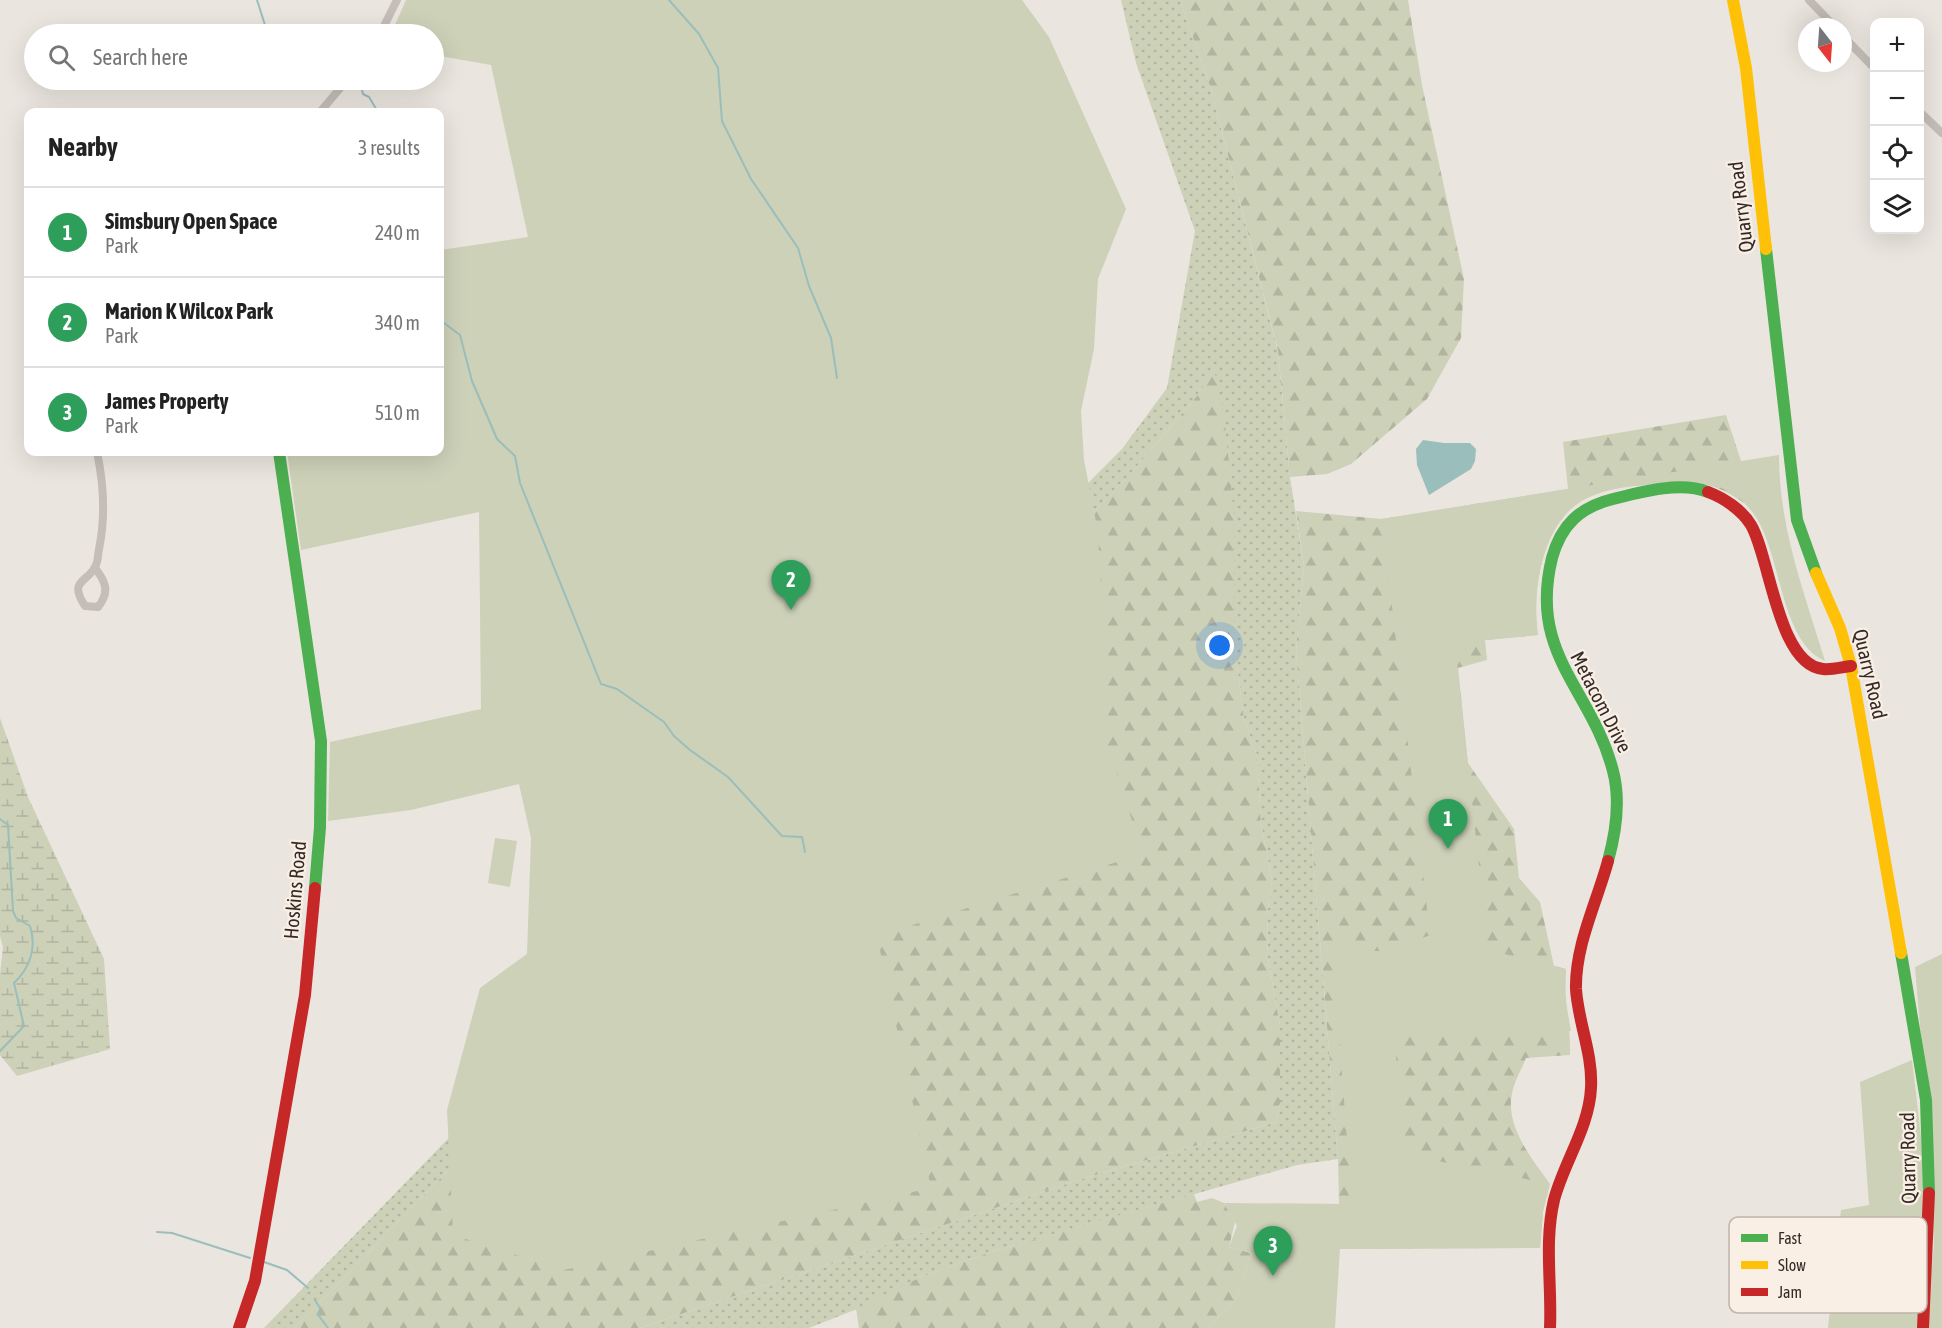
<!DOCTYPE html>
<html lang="en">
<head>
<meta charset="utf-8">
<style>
  :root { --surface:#fff; --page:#f6f6f6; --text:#222; --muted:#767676; --line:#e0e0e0; --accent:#ea580c }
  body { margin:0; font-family:"Asap Condensed",sans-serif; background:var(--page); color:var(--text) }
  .controls { position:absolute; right:18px; top:18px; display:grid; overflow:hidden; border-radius:12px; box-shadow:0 6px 24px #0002 }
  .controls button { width:54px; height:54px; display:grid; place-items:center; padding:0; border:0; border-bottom:2px solid var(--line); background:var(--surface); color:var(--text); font:30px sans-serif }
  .compass { position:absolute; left:1798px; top:18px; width:54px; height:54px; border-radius:50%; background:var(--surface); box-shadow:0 6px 24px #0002; rotate:163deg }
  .you { position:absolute; left:1220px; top:646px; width:21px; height:21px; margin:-15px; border:4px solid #fff; border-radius:50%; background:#1a73e8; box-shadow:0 0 0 9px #1a73e833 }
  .badge { display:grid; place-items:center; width:39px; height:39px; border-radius:50%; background:var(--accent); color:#fff; font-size:20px; font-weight:700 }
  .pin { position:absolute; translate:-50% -50px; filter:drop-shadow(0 2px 3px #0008) }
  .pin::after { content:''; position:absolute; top:32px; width:21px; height:18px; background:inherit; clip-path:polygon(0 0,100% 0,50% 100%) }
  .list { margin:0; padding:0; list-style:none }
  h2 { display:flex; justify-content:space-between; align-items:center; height:78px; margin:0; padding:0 24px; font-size:26px }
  h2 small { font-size:20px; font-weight:400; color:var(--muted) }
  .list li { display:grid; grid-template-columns:39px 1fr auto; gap:18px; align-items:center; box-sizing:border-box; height:90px; padding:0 24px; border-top:2px solid var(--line) }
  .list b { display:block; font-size:22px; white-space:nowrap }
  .list p { margin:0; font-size:20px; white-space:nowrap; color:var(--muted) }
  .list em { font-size:20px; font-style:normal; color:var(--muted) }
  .icon { flex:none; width:33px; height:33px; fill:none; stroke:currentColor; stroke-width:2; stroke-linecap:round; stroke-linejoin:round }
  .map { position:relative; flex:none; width:1942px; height:1328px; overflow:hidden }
  .search { position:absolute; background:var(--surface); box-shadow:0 6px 24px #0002; left:24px; top:24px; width:420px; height:66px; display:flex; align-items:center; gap:15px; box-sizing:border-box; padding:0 21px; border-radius:33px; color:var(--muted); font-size:22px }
  .panel { position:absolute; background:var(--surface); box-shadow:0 6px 24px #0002; left:24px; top:108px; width:420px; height:348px; border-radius:12px }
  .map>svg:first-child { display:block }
</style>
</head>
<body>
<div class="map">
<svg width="1942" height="1328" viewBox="0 0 1942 1328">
  <defs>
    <pattern id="grass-dots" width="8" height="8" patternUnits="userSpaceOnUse" patternTransform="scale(1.5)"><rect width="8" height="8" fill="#cdd1b8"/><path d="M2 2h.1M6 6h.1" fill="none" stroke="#b1b49e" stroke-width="1.8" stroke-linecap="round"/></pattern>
    <pattern id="forest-firs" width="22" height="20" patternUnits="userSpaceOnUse" patternTransform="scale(1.5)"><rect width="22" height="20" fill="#cdd1b8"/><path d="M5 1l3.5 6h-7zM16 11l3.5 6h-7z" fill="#b1b49e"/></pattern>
    <pattern id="wetland-marsh" width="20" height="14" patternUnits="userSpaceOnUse" patternTransform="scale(1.5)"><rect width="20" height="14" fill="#cdd1b8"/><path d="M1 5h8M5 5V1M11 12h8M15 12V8" fill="none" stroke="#b1b49e"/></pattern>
  </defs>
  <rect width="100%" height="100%" fill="#ebe5df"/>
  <path fill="url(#grass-dots)" d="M1121,0H1180L1211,89L1278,352L1290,477L1304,566L1296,651L1338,1159L1297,1165L991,1252L921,1277L880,1300L809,1328H640L1072,1182L1276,1122L1280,1103V1026L1268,958L1267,915L1272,880L1261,824L1257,755L1244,719L1234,643V559L1214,370L1197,396L1126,479L494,1125C425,1191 362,1262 294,1328H264C550,1035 833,739 1122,449L1167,388L1195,231L1136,63Z"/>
  <g fill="url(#forest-firs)">
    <path d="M1180,0H1408L1422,85L1464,279L1461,338L1427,399L1351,464L1327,474L1290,477L1278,351L1211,89Z"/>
    <path d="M1214,369L1224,414L1234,515V643L1244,719L1257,755L1261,824L1272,880L1267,915L1268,958L1280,1026V1103L1276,1122L1072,1182L640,1328H294C362,1262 425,1191 494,1125L1126,479L1197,396Z"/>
    <path d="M1726,415L1741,461L1744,503C1709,479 1693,481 1652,485C1633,486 1612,486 1593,494C1543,516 1531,586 1538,635L1485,640L1487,660L1458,668L1468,763L1514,829L1519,878L1540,902L1554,966L1566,969C1563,998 1571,1026 1570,1055L1526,1058C1522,1068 1516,1079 1513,1089C1503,1125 1531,1157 1550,1184L1543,1211L1540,1248L1340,1249L1338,1159L1296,651L1304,566L1296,511L1382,519L1568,489L1563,442Z"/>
    <path d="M1194,1194L1197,1202L1212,1198L1224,1203L1235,1222L1229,1247L1251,1253L1236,1299L1207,1328H859L856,1309L921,1277L991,1252Z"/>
  </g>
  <path fill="url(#wetland-marsh)" d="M0,718L28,797L104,959L110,1049L17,1076L0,1055V974L3,947L0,936Z"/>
  <g fill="#cdd1b8">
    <path d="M406,0H1022L1049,37L1126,209L1098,279L1094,349L1081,411L1084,460L1098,532L1105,670L1103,731L1143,854L877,936L931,1188L564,1270L453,1235L447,1110L480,988L527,954L531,838L519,784L411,810L328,821L330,742L481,709L479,512L301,550L287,452H440V250L528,237L491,65L434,55V34H391Z"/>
    <path d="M1779,455C1779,528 1804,592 1825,661C1779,641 1782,551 1753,513C1727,478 1692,481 1654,484C1615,488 1576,491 1555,529C1538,559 1533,602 1538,635L1455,643L1488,950L1566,969L1565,997L1571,1031L1394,1032L1404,1154L1550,1184L1543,1211L1540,1248L1340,1249L1335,1328H1207L1236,1299L1251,1253L1229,1247L1237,1226L1224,1203L1352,1204L1332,943L1372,951H1390L1430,935L1382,519Z"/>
    <path d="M495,838L517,841L510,887L488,883Z"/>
    <path d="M1942,954V1328H1925L1934,1244L1930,1145L1915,967Z"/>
    <path d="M1912,1060L1925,1171L1919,1328H1828L1841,1210L1869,1205L1860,1082Z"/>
  </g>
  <path fill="#9abebc" d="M1423,440L1444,443H1470L1476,449L1475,461L1471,469L1429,495L1417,465L1416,449Z"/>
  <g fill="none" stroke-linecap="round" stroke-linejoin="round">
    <g stroke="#9abebc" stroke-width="2">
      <path d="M257,0L265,25L284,34"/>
      <path d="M669,0L699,34L718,68L722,121L751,179L798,248L809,286L831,338L837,378"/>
      <path d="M359,80L363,94L369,97L378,112"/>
      <path d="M440,320L460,335L472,381L497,439L515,456L520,483L601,684L617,689L664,722L674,736L690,750L728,777L782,836L802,837L805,852"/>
      <path d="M0,819L8,825L13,911L16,918L30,926C37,947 30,968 14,983L24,1026L0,1051"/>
      <path d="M157,1232L172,1233L250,1258"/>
      <path d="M264,1262L287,1270L308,1288"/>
      <path d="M315,1300L320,1308L319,1316L328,1328"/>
    </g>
    <g stroke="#c4bdb8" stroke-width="8">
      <path d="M1809,0L1835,27"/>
      <path d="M380,34L397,0"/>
      <path d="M1843,36L1874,68"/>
      <path d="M320,112L347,80"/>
      <path d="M1920,112L1942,133"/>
      <path d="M95,568C106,582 110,592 98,607L85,606C68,580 87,583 95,567C98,563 98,554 99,549C106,515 104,485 97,452"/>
    </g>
    <g stroke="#4caf50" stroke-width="12">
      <path d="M1766,249L1797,520L1816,573"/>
      <path d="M279,452L321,741L320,827L315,888"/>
      <path d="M1608,861C1616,832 1621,801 1613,771C1592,689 1528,655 1552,558C1561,525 1580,507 1613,499C1641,492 1680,481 1708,492"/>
      <path d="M1901,953L1926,1100L1929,1193"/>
    </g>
    <g stroke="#ffc107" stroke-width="12">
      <path d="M1733,0L1746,68L1766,249"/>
      <path d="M1816,573L1840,628L1851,666L1901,953"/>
    </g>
    <g stroke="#c62828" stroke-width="12">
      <path d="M1708,492C1724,498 1742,510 1751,525C1770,557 1778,665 1823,669C1832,670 1842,667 1851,666"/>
      <path d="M239,1328L255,1281L305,995L315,888"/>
      <path d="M1550,1328C1552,1286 1544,1242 1554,1200C1564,1162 1589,1128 1591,1088C1593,1054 1578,1022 1576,989C1575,945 1597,902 1608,861"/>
      <path d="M1923,1328L1929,1193"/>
    </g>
  </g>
  <g text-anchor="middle" stroke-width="4.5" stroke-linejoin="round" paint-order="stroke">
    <g font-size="20" fill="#352a26" stroke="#f9efe5">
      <text transform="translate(1741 207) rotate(-97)" y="7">Quarry Road</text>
      <text transform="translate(1870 674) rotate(77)" y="7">Quarry Road</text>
      <text transform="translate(1601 702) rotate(63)" y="7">Metacom Drive</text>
      <text transform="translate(295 890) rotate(-85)" y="7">Hoskins Road</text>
      <text transform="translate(1908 1158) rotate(-91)" y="7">Quarry Road</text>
    </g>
  </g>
  <rect x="1729" y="1217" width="198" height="96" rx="9" fill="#f9efe5" stroke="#beb4ac" stroke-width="1.5"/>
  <rect x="1741" y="1234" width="27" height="8" fill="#4caf50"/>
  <rect x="1741" y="1261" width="27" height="8" fill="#ffc107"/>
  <rect x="1741" y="1288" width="27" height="8" fill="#c62828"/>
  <g font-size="16" fill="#352a26">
    <text x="1778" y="1244">Fast</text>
    <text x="1778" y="1271">Slow</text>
    <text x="1778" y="1298">Jam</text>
  </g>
</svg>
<div class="controls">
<button>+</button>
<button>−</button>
<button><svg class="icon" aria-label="locate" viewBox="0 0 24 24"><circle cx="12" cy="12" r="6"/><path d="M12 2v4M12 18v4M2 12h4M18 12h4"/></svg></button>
<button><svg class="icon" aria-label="layers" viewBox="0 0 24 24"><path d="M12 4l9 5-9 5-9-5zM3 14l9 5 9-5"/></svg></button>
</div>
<svg class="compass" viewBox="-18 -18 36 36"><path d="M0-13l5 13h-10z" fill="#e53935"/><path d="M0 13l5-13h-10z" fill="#767676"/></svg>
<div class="you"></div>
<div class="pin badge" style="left:1448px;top:849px;background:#2e9e5b">1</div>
<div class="pin badge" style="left:791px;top:610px;background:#2e9e5b">2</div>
<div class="pin badge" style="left:1273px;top:1276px;background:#2e9e5b">3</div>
<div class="search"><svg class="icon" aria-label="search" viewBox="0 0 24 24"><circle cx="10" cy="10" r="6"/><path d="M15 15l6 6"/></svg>Search here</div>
<section class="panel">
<h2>Nearby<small>3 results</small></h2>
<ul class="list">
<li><span class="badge" style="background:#2e9e5b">1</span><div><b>Simsbury Open Space</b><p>Park</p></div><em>240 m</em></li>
<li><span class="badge" style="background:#2e9e5b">2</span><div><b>Marion K Wilcox Park</b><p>Park</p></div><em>340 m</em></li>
<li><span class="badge" style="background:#2e9e5b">3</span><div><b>James Property</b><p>Park</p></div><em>510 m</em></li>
</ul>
</section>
</div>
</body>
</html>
